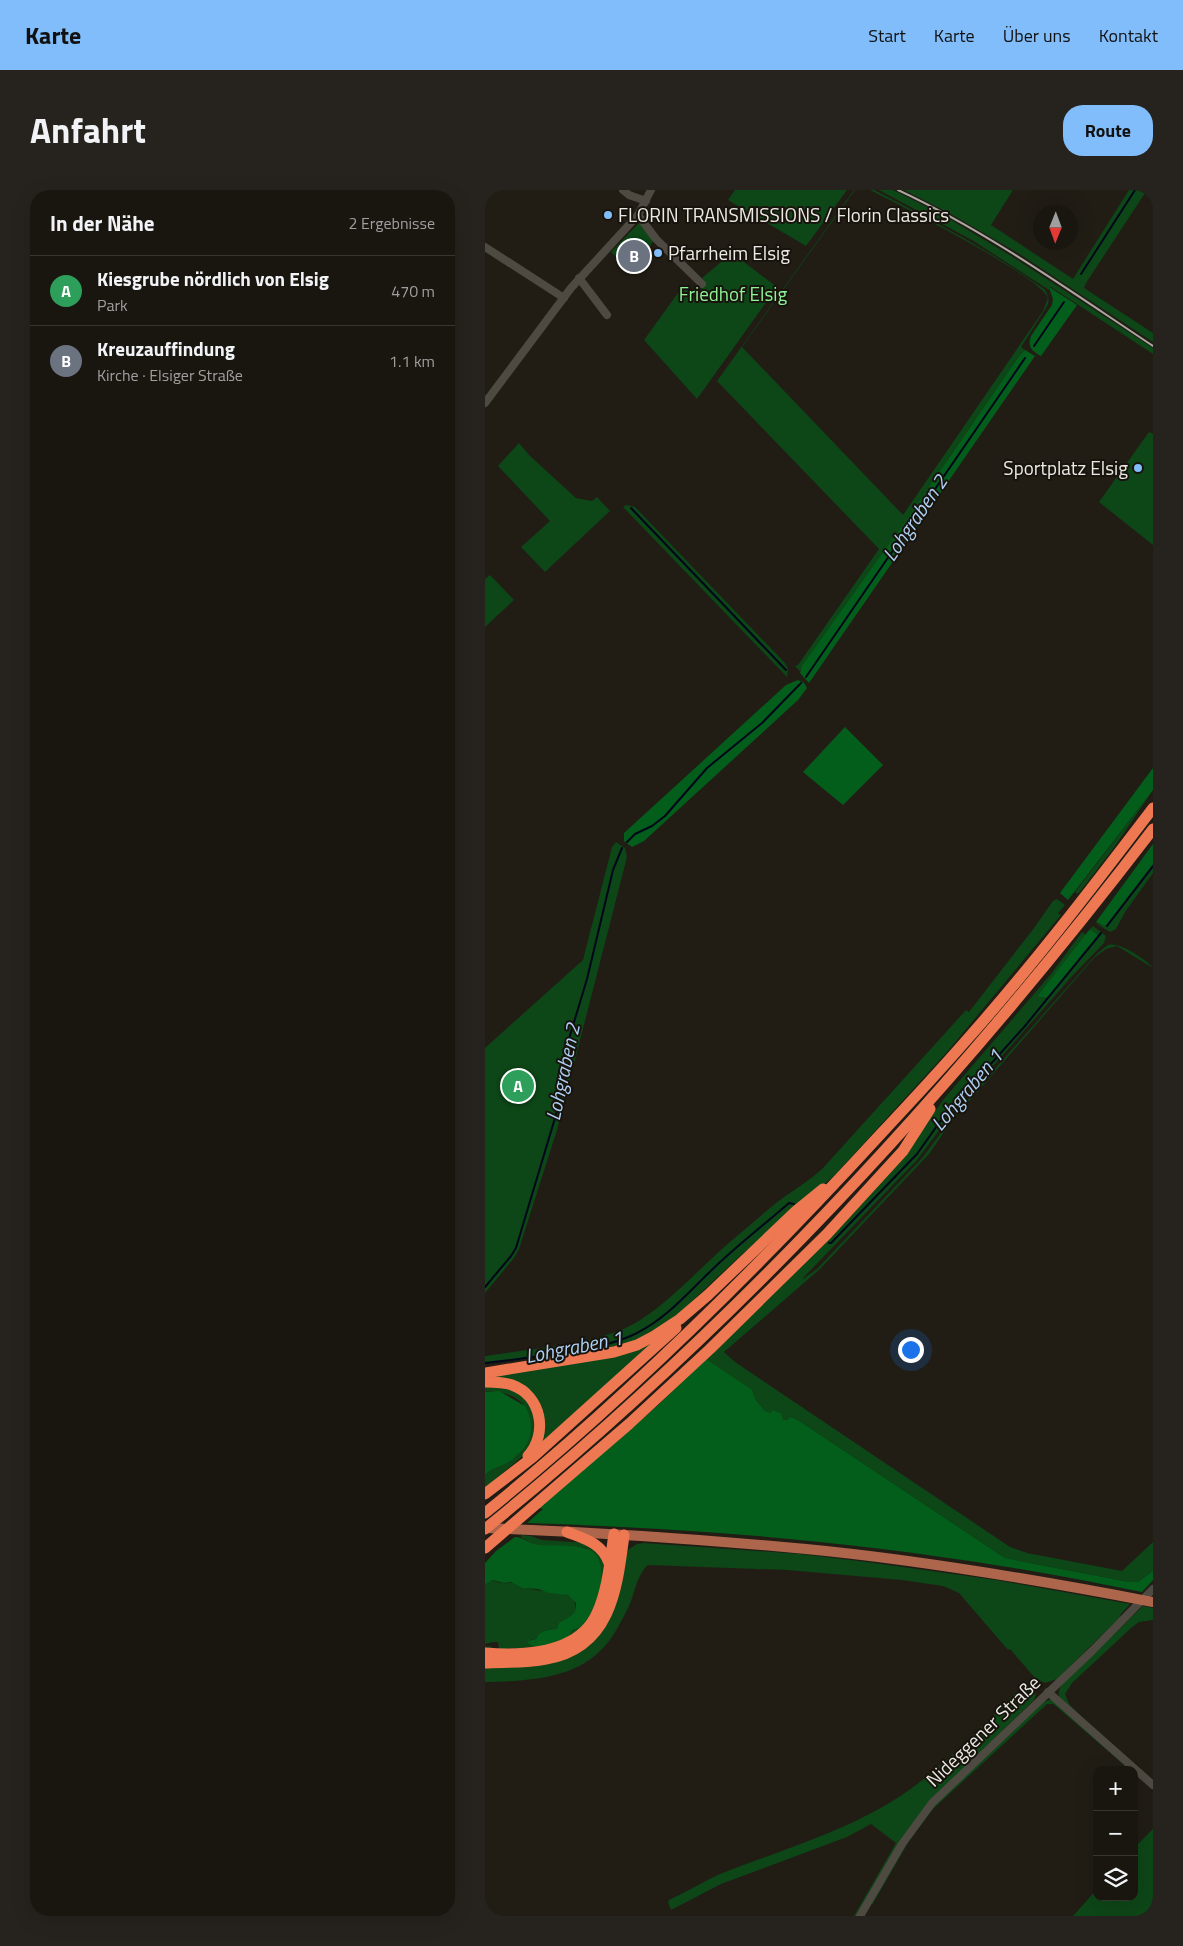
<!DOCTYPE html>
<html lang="de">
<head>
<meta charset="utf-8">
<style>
  :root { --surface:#191610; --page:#26231e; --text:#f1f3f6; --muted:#9f9f9f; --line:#373530; --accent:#81bdfa }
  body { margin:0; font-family:"Titillium Web",sans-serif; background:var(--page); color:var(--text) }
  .controls { position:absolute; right:15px; bottom:15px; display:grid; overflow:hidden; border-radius:10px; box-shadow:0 5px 20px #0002 }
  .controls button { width:45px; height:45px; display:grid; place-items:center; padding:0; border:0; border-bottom:1px solid var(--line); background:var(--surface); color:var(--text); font:25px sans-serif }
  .compass { position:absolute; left:548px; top:15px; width:45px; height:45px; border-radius:50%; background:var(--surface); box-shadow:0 5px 20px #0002; rotate:181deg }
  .you { position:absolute; left:425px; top:1159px; width:18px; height:18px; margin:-12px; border:4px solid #fff; border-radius:50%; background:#1a73e8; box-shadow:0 0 0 8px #1a73e833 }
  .badge { display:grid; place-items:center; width:32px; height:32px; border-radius:50%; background:var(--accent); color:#fff; font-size:16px; font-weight:700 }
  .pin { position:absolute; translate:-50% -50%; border:2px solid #fff; box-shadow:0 1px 5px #0006 }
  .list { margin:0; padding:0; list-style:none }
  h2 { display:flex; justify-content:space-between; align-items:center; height:65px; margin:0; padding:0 20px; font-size:21px }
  h2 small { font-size:16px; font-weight:400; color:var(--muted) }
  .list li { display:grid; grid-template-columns:32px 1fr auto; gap:15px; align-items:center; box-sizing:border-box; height:70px; padding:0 20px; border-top:1px solid var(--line) }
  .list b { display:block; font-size:19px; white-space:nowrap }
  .list p { margin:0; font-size:16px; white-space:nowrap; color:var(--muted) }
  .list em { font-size:16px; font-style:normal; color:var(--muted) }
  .icon { flex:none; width:28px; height:28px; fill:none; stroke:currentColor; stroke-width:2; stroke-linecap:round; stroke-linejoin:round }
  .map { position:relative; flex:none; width:668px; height:1726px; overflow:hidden; border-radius:20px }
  header { display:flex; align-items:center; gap:30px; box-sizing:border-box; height:70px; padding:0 25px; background:var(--accent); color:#111 }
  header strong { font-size:24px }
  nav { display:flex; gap:28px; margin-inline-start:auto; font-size:18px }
  .intro { display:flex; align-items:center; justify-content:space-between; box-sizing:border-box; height:120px; padding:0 30px }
  h1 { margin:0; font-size:35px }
  .button { padding:12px 22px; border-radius:20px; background:var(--accent); color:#111; font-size:18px; font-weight:700 }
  main { display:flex; gap:30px; padding:0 30px }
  aside { flex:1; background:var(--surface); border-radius:20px; box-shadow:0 5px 20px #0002 }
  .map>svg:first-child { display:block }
</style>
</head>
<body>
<header>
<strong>Karte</strong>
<nav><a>Start</a><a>Karte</a><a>Über uns</a><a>Kontakt</a></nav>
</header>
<div class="intro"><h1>Anfahrt</h1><a class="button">Route</a></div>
<main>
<aside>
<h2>In der Nähe<small>2 Ergebnisse</small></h2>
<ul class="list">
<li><span class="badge" style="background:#2e9e5b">A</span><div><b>Kiesgrube nördlich von Elsig</b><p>Park</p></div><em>470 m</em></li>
<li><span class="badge" style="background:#6b7280">B</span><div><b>Kreuzauffindung</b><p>Kirche · Elsiger Straße</p></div><em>1.1 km</em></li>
</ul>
</aside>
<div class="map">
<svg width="668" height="1726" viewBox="0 0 668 1726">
  <rect width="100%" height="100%" fill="#211d15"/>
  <g fill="#0d4617">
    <path d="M250,0H362L321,56L243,10Z"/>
    <path d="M369,0H370L257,157L418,325L558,121L563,108C556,87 413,14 385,0H389C447,30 506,61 559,99C564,105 565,111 561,118L536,157L540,160L534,166L424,326L315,481L310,476L313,475L394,359L232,191Z"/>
    <path d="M394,0H408L456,24L528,67L668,158V164L566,97L564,98V100L487,50Z"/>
    <path d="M419,0H528L506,35L588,89L644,0H662L601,93L599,98L668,143V152L533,63L464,23Z"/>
    <path d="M155,32L168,51L163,60L152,55L150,61L146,60L145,62H140L138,70L154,74L158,72L163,73L156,80C142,79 133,69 126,62Z"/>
    <path d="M247,63L292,97L212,209L159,150L198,96L210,108L217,98L215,96L220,92L217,88Z"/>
    <path d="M664,242L668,244V355L614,312Z"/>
    <path d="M34,253L45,266L91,308L107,311L112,307L125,321L60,382L36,357L65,331L13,276Z"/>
    <path d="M141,315L150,317L300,473L303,479L302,487L138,317Z"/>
    <path d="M5,385L29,410L0,437V389Z"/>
    <path d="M668,600L628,659L593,704L590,702Z"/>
    <path d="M131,652L140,658L142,667L72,940L34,1059L29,1068L0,1103V858L98,770L127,657Z"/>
    <path d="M668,674V683L640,722L631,739L625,742L610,733L619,736L621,735Z"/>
    <path d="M572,709L580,715L573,723L576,725L462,862L350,985L256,1065L188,1129L145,1153L70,1168L62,1167L0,1173V1166C44,1159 92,1156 134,1141C173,1126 213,1079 246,1051C262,1038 278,1023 295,1010C310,999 324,991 338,978L481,820L484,822L549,738L568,711Z"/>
    <path d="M608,736L621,746L619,753L588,785L467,923L432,970L318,1088V1089L332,1079L438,967L469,925L608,768C612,764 618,758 623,755C634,751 662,770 668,778L632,756L621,759L609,768L466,932L444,964L335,1079L239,1162L250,1172L525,1357L542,1363L637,1381L668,1352V1381L653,1392H644L520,1368L313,1230L304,1228L303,1230H297L296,1223L287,1220V1224L280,1221L270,1209L221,1169L429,952L458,910L566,784L597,742L601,745L553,805L554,807H564L613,748L612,744L605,739Z"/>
    <path d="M173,1147L54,1256L51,1210L0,1186Z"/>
    <path d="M0,1196H17L36,1204L49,1222L50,1246L39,1265L0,1298V1285C7,1278 11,1278 20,1274C24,1273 27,1270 30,1267C47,1254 52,1235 39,1216C32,1205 13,1200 0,1202Z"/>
    <path d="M36,1345L46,1346L57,1350L103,1353L120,1372L117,1399L96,1440L59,1457L14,1459L13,1452H8L0,1454L1,1457L5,1456L7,1458L4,1460H0V1395L6,1390C10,1391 14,1393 18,1393C22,1394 25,1392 29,1393C33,1395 35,1398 40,1398C52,1401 70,1401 82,1405C88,1407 92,1414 90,1420C89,1426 77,1433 72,1439C63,1440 54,1440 51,1449L45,1450L43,1453L86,1441L90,1439L102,1358L49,1355L36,1347Z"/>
    <path d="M159,1353L315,1364L382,1372L511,1390L645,1414L635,1425L636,1426L572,1489L560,1493L551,1489L525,1459L523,1460L474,1403L458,1396L417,1390L302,1380L163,1375C152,1384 150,1403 144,1416C136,1432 128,1449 115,1461C86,1490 39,1491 0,1492V1476L77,1469L144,1359L152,1354Z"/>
    <path d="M658,1416L668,1418V1430L654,1432L646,1438L587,1493L580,1504L584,1514L594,1524L668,1590L575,1508C572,1502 575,1498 578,1493Z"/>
    <path d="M544,1499L551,1504L549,1510L441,1615L412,1657L372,1726H369L411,1653L386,1634L362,1647L236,1694L186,1720L183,1712L184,1710C201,1702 218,1692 235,1684C291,1662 349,1645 401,1615C450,1586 490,1544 530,1503Z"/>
    <path d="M564,1510H568L648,1580H645L572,1517L568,1514H562L448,1619L424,1651L387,1715V1712L421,1654L450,1614L558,1512Z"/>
    <path d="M668,1639V1726H588L612,1699V1707H649V1658Z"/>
  </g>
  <g fill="#045e1b">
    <path d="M564,97L592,115L556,166C547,161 542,157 546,146L567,115L568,109Z"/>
    <path d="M540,160L550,166L324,493L315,483L317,476L424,326L534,166Z"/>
    <path d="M313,490L319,493L322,498L313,510L159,651L147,657L139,651V643L301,495Z"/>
    <path d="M360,537L398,575L358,615L318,582Z"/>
    <path d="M668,578V600L583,710L575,703Z"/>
    <path d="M668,654V674L621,735L619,736L611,732Z"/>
    <path d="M605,739L612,744L613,748L564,807H554L553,805Z"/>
    <path d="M221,1169L267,1200L270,1209L280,1221L286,1223L287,1220L296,1223L298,1230H303L304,1227L313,1230L520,1368L644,1392H653L668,1381V1390L657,1402C610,1393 563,1383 516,1376C360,1350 200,1338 42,1333L58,1319L53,1318L171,1217Z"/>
    <path d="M14,1201L40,1216C51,1236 48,1253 30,1267C27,1270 24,1273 20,1274C11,1278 7,1278 0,1285V1202Z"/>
    <path d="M30,1347C39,1347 45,1355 55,1355C68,1356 98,1354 108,1362C126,1376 111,1419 99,1433C95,1438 91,1438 86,1441L84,1447C74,1450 52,1462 43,1453V1451L51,1449C54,1440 63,1440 72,1439L74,1433C83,1428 92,1425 91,1413L83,1405L64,1403L53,1399L37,1398L26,1392L19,1393L7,1390L0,1395V1373L11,1361Z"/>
  </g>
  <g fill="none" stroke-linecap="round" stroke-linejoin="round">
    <g stroke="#00071a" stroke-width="2">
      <path d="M596,84L650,0"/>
      <path d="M549,156L579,112"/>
      <path d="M146,318L301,480"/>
      <path d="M321,487L540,168"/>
      <path d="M142,652L150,644L167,636L180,626L222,578L277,533L316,493"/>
      <path d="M622,736L668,676"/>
      <path d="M344,1053H346L432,964L459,926L540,836L616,743"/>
      <path d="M0,1097L26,1066L31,1058L73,918L75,901L74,882L102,789L128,680L137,658"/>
      <path d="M0,1173C45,1167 112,1163 152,1143C184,1127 206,1099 232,1075C255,1053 280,1034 304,1013L309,1014"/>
    </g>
    <g stroke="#4e4a41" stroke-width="8">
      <path d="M138,0L144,5L161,11"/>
      <path d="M153,25L171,49L217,94"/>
      <path d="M0,57L79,108"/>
      <path d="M94,88L122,125"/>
      <path d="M0,213L86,98L153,25L166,0"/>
      <path d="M563,1502L668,1595"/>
      <path d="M375,1726L417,1654L447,1613L607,1461L668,1399"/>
    </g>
    <path stroke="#ad664b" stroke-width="10" d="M0,1338C107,1342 214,1349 321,1359C437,1370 553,1390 668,1412"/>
    <g stroke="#ed7852" stroke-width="11">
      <path d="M0,1183L129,1162L152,1155L169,1146L195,1129L223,1105L311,1021L338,999"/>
      <path d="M0,1192C9,1192 19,1192 27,1195C57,1206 63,1244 43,1266"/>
      <path d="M0,1304L48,1267L191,1138"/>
      <path d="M0,1323C141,1209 270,1081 392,948C421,917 450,886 478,854C545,779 607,698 668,618"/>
      <path d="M0,1339C251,1136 472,895 668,639"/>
      <path d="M82,1342C100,1349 117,1353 124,1373"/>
      <path d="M0,1358L144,1234L225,1159L342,1044L418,961L445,919"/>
      <path d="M0,1463C39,1466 94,1464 112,1423C123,1399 125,1370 129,1344"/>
      <path d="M0,1473C20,1472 41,1473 61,1469C126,1458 132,1399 139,1345"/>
    </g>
    <path stroke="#a9a6a0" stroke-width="2" d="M413,0C503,42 585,101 668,156"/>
  </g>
  <g fill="#81bdfa" stroke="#18140d" stroke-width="2">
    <circle cx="123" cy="25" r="5"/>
    <circle cx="173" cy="63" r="5"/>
    <circle cx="653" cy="278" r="5"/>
  </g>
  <g text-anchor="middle" stroke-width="4" stroke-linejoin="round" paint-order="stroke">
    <g font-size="19" fill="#eceae5" stroke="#18140d" text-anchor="start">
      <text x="133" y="32">FLORIN TRANSMISSIONS / Florin Classics</text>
      <text x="183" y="70">Pfarrheim Elsig</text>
      <text x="643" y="285" text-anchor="end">Sportplatz Elsig</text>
    </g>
    <g font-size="19" fill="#8ef297" stroke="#18140d">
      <text x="248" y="111">Friedhof Elsig</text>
    </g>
    <g font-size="19" fill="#eceae5" stroke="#18140d">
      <text transform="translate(498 1541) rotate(-44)" y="7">Nideggener Straße</text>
    </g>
    <g font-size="20" font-style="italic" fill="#add0f4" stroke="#18140d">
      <text transform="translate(430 328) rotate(-56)" y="7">Lohgraben 2</text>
      <text transform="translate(78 882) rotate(-78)" y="7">Lohgraben 2</text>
      <text transform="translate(482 900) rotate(-50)" y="7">Lohgraben 1</text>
      <text transform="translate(89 1157) rotate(-11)" y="7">Lohgraben 1</text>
    </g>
  </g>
</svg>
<div class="controls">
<button>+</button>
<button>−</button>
<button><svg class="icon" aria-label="layers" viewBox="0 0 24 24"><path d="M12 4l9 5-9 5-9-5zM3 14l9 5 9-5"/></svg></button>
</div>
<svg class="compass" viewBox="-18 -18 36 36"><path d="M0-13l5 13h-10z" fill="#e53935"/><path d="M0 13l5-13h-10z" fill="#9f9f9f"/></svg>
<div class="you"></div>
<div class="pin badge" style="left:33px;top:896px;background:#2e9e5b">A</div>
<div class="pin badge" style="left:149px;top:66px;background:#6b7280">B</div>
</div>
</main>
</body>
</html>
